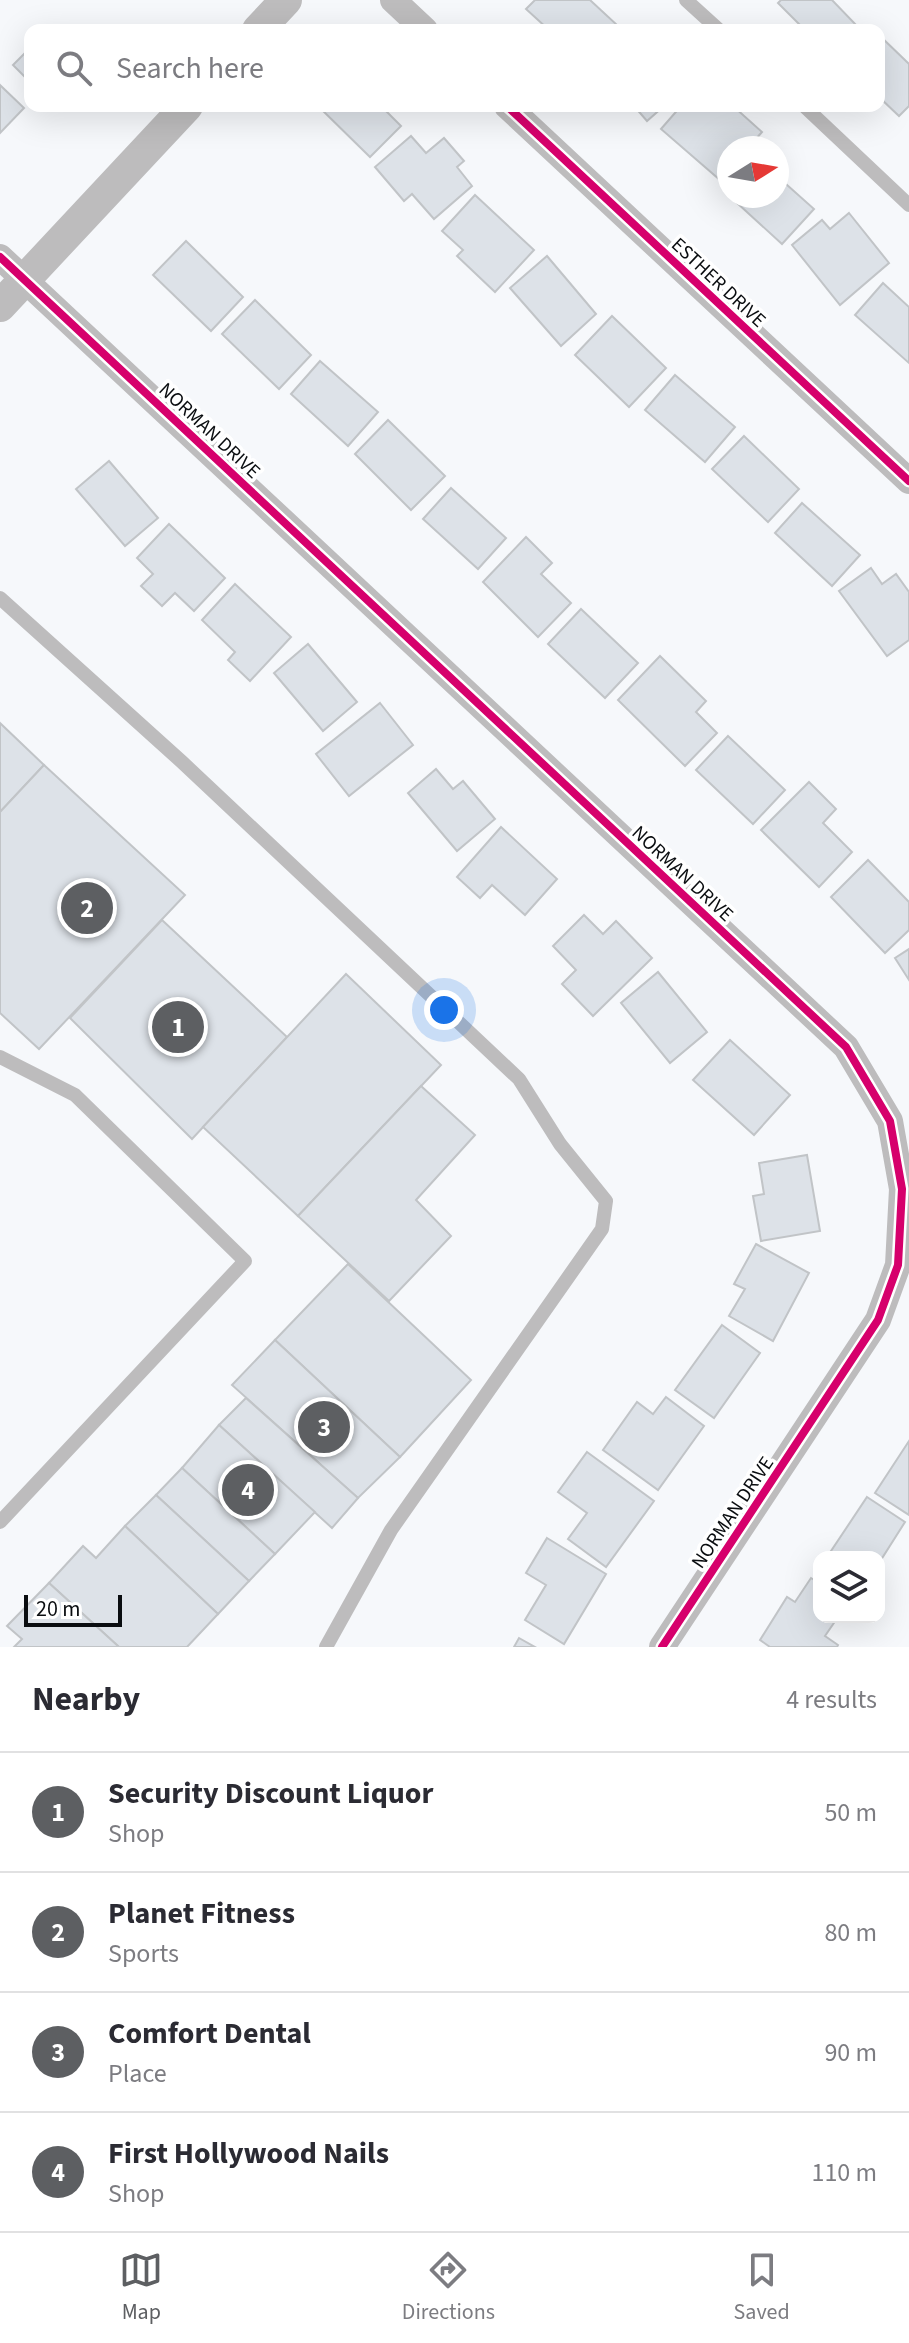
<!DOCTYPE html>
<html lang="en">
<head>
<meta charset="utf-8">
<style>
  :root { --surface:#fff; --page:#f2f2f3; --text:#2b2b33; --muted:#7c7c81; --line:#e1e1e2; --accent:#5d5f62 }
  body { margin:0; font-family:"Source Sans 3",sans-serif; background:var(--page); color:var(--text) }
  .controls { position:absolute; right:24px; bottom:24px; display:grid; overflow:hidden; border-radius:16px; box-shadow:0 8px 32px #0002 }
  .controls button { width:72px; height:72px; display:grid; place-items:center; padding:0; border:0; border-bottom:2px solid var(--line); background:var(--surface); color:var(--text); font:40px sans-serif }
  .compass { position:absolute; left:717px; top:136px; width:72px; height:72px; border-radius:50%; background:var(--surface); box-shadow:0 8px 32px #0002; rotate:79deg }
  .scale { position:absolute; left:24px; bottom:20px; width:98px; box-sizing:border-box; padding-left:8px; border:4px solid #0a0d10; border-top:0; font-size:22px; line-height:28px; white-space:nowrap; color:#0a0d10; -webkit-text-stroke:6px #fff; paint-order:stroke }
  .you { position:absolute; left:444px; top:1010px; width:28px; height:28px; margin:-20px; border:6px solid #fff; border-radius:50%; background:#1a73e8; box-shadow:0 0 0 12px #1a73e833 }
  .badge { display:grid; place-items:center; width:52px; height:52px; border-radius:50%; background:var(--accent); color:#fff; font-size:26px; font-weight:700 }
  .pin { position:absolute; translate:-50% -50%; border:4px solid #fff; box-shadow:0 2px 8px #0006 }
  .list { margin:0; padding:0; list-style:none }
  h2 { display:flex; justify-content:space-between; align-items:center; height:104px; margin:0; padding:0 32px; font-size:34px }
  h2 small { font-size:26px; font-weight:400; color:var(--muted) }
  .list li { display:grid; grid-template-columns:52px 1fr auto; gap:24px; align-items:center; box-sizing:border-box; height:120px; padding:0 32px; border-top:2px solid var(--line) }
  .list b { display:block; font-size:30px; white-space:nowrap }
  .list p { margin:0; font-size:26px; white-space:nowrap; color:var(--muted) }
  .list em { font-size:26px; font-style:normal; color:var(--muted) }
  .icon { flex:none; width:44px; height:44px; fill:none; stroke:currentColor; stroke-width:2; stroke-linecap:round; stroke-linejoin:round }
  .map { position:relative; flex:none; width:909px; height:1647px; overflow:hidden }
  .search { position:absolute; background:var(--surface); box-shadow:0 8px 32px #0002; left:24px; right:24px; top:24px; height:88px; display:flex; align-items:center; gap:20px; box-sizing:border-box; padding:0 28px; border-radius:16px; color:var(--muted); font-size:30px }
  .sheet { height:584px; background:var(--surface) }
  nav { display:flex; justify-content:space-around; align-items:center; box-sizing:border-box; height:112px; border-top:2px solid var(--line); background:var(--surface); font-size:22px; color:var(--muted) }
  nav a { display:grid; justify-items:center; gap:4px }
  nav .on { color:var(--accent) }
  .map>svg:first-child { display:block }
</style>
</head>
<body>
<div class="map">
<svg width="909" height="1647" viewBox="0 0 909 1647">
  <rect width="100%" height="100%" fill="#f6f8fb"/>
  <g fill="#dde2e8" stroke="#c1c4c7" stroke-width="2">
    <path d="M535,0H590L617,25L613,30H549L526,9Z"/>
    <path d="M781,0H832L859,28L805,30L778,3Z"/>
    <path d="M879,35L909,64V106L899,116L879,97Z"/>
    <path d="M30,48V82L13,65Z"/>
    <path d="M0,85L24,108L0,133Z"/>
    <path d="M318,106H383L382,107L401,126L370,157Z"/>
    <path d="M634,106H664L647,121Z"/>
    <path d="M681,106H733L762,132L748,148H729V169L720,180L661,129Z"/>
    <path d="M411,136L426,153L444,138L464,161L457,167L472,186L434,219L412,194L404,201L375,167Z"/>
    <path d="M777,176L814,209L782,244L725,192L729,188V196H777Z"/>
    <path d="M475,195L534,250L495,292L457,256L463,250L442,231Z"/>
    <path d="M849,213L889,263L840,305L792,245L822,220L830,229Z"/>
    <path d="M186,241L243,297L211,331L153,275Z"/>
    <path d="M547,256L596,314L561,346L510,288Z"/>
    <path d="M883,283L909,307V363L855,315Z"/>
    <path d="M255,300L311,355L279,389L222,334Z"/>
    <path d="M612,316L666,368L629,407L575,355Z"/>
    <path d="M320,361L378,412L348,446L291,394Z"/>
    <path d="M675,375L735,427L705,462L645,410Z"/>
    <path d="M388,420L445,476L411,510L355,454Z"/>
    <path d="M744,436L799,489L768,522L712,469Z"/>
    <path d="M109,461L158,518L125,546L76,489Z"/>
    <path d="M451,488L506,538L478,569L423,519Z"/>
    <path d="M802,503L860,555L832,586L775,533Z"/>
    <path d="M169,524L225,578L194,611L175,593L162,606L141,586L153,574L137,558Z"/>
    <path d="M526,537L552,563L541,574L571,603L538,637L483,582Z"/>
    <path d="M871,568L882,584L896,574L909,592V640L887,656L839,591Z"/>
    <path d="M235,584L291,637L250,681L228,660L235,652L202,620Z"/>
    <path d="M581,609L638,663L605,698L548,644Z"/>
    <path d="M308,644L357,702L323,731L274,673Z"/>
    <path d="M660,656L706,701L696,712L717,733L685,766L618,700Z"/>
    <path d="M380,703L413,745L349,796L316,754Z"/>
    <path d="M0,723L44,765L0,812Z"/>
    <path d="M728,736L785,790L753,824L696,770Z"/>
    <path d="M44,765L185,895L39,1049L0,1013V812Z"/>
    <path d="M436,769L453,789L463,781L495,819L457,851L408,793Z"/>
    <path d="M809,782L836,809L823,823L852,852L819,887L761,830Z"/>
    <path d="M501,827L557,879L525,915L492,885L480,898L457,877Z"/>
    <path d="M868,860L909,902V930L885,953L831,897Z"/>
    <path d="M584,915L603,934L616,921L652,958L593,1016L562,984L576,970L553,946Z"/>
    <path d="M162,920L287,1037L192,1139L70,1018Z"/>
    <path d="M909,949V980L895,958Z"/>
    <path d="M658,972L707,1032L670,1063L621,1003Z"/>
    <path d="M346,974L441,1065L298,1216L203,1127Z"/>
    <path d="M730,1040L790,1095L754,1135L693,1080Z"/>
    <path d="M421,1086L475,1135L416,1200L451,1236L389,1301L298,1216Z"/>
    <path d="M807,1155L820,1231L761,1241L753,1196L764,1194L759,1163Z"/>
    <path d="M756,1244L809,1273L773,1341L729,1316L745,1289L734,1284Z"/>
    <path d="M348,1264L471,1380L400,1457L275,1340Z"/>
    <path d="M722,1325L760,1353L714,1418L675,1390Z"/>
    <path d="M275,1340L400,1457L358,1498L232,1385Z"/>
    <path d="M666,1397L704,1426L658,1490L603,1450L637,1402L653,1414Z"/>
    <path d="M246,1398L358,1498L332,1528L219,1425Z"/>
    <path d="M219,1425L315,1512L275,1554L182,1468Z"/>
    <path d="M909,1441V1515L875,1493Z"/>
    <path d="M587,1452L654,1501L606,1567L568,1539L587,1513L558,1492Z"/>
    <path d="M182,1468L275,1554L249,1581L156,1495Z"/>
    <path d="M156,1495L249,1581L218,1614L125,1526Z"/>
    <path d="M867,1497L905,1522L879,1563V1557H827Z"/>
    <path d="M125,1526L218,1614L187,1647H119L49,1583L83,1546L96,1558Z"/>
    <path d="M547,1538L606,1574L564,1644L525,1620L546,1585L526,1573Z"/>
    <path d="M811,1578L819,1583V1617H838L825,1636L838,1645L837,1647H770L760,1640L787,1597L795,1602Z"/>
    <path d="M49,1583L119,1647H14L22,1639L7,1626Z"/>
    <path d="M519,1638L535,1647H514Z"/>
  </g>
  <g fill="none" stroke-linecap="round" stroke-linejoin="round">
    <g stroke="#bdbcbd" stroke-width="14">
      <path d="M686,0L719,30"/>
      <path d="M804,106L909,205"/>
      <path d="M0,598L182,762L519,1079L560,1144L606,1201L602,1229L391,1530L326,1647"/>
      <path d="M0,1057L75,1095L245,1261L0,1522"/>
    </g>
    <g stroke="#bdbcbd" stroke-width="26">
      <path d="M393,0L425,30"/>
      <path d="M507,106L909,481"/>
      <path d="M0,257L846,1047L890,1121L902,1189L898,1265L878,1320L662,1647"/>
    </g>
    <g stroke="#bdbcbd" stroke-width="32">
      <path d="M258,30L286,0"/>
      <path d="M0,306L187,106"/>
    </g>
    <g stroke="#fff" stroke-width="13">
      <g id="cycleway">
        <path d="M507,106L909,481"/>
        <path d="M0,257L846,1047L890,1121L902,1189L898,1265L878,1320L662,1647"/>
      </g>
    </g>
    <use href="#cycleway" stroke="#d6006c" stroke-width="8"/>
  </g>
  <g text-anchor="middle" stroke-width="7" stroke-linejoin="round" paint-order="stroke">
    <g font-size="20" fill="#0a0d10" stroke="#fff">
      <text transform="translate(719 282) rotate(43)" y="7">ESTHER DRIVE</text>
      <text transform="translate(210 430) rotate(43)" y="7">NORMAN DRIVE</text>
      <text transform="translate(683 873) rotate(43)" y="7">NORMAN DRIVE</text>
      <text transform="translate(732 1512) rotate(-56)" y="7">NORMAN DRIVE</text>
    </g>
  </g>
</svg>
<div class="controls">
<button><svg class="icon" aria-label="layers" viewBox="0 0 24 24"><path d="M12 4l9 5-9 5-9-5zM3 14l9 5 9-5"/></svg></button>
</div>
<svg class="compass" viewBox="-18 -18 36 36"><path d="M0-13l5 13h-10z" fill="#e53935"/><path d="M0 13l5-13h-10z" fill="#7c7c81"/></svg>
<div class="scale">20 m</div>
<div class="you"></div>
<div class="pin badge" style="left:178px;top:1027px">1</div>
<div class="pin badge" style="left:87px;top:908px">2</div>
<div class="pin badge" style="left:324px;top:1427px">3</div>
<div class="pin badge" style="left:248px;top:1490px">4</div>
<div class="search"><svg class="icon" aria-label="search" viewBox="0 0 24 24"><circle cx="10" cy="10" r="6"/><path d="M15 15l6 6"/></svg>Search here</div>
</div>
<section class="sheet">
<h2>Nearby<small>4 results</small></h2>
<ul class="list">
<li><span class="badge">1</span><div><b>Security Discount Liquor</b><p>Shop</p></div><em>50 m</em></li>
<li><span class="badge">2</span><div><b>Planet Fitness</b><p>Sports</p></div><em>80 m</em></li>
<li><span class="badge">3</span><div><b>Comfort Dental</b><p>Place</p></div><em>90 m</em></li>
<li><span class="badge">4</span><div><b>First Hollywood Nails</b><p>Shop</p></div><em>110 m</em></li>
</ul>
</section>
<nav>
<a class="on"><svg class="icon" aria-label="map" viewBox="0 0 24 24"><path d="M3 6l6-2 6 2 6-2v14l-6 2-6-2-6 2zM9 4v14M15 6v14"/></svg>Map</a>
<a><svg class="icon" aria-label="directions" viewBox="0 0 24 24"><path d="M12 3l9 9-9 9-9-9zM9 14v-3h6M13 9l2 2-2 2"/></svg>Directions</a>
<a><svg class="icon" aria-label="saved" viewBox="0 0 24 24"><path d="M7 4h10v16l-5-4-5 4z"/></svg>Saved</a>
</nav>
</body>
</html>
